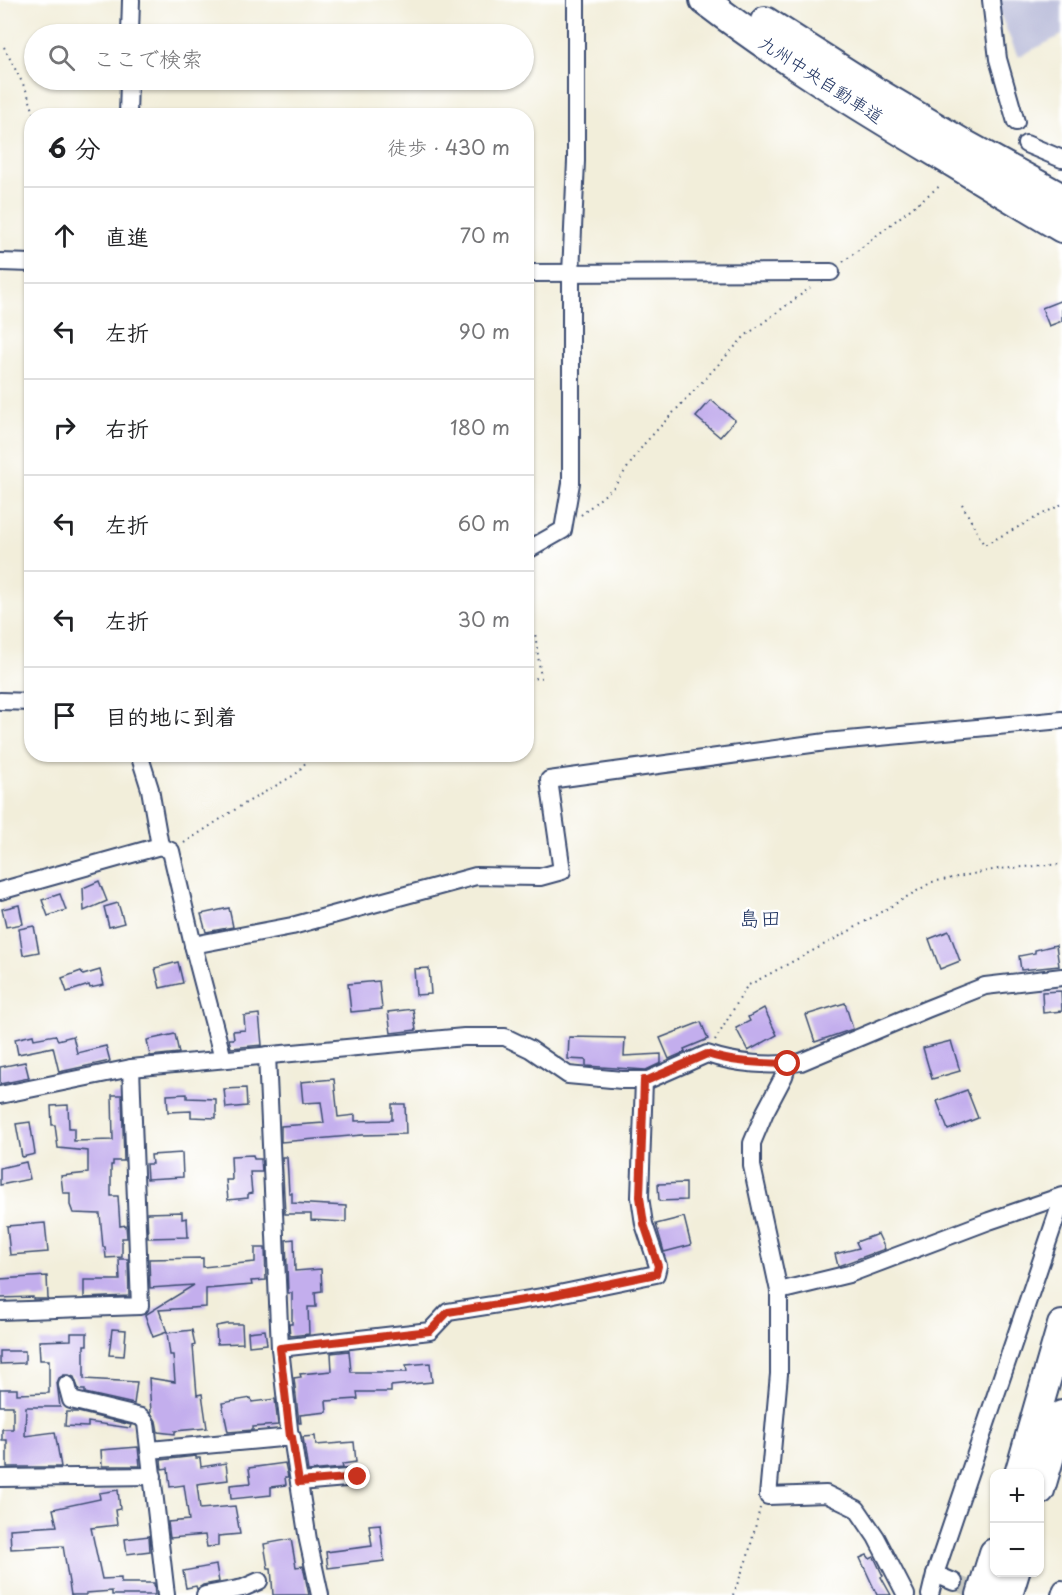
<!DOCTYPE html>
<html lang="ja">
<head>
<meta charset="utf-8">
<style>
  :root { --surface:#fff; --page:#f2f2f2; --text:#202124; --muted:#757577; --line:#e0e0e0 }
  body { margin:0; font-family:"Playpen Sans","Klee One",sans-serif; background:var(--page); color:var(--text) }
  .controls { position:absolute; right:18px; bottom:18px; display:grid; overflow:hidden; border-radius:12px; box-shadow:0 2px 4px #0004 }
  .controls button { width:54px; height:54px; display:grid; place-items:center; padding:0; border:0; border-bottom:2px solid var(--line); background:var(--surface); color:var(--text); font:30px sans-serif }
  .stop { position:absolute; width:18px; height:18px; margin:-14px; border:4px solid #c8321e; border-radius:50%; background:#fff }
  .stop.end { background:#c8321e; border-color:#fff; box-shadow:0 2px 6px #0008 }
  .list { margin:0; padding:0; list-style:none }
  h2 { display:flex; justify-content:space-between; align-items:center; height:78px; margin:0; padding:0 24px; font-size:26px }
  h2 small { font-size:20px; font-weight:400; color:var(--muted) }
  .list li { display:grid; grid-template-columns:39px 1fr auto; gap:18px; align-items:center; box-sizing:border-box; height:96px; padding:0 24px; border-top:2px solid var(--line) }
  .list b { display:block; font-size:22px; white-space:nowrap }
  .list em { font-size:20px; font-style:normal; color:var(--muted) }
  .icon { flex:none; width:33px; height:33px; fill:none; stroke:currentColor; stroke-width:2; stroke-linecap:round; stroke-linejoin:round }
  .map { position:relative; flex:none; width:1062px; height:1595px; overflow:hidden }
  .search { position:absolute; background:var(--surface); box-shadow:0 2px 4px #0004; left:24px; top:24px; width:510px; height:66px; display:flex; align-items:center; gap:15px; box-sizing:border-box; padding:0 21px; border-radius:33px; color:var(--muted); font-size:22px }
  .panel { position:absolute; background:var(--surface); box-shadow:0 2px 4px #0004; left:24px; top:108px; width:510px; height:654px; border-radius:24px }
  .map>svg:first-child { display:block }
</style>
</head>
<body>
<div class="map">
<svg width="1062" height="1595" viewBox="0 0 1062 1595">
  <rect width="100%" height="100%" fill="#fff"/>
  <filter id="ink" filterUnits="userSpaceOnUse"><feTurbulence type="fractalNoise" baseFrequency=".0167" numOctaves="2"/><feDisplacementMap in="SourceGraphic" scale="12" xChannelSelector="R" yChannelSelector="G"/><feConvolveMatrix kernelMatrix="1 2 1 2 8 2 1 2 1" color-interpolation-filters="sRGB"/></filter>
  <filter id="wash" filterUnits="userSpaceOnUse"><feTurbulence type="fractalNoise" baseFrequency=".008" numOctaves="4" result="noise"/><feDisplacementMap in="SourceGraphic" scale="24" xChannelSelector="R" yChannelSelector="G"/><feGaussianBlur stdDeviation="1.35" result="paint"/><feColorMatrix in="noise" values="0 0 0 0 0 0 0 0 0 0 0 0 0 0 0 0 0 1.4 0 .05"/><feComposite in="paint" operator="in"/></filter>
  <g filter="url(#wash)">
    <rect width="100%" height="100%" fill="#f2eeda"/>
    <path fill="#c0c2dd" d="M994,0H1062V35L1018,57Z"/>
    <g id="blocks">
      <g fill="#c3aeed">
        <path d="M1062,300V321L1049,326L1042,308Z"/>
        <path d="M711,400L735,420L720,437L696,417Z"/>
        <path d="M99,881L107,901L84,911L83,888Z"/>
        <path d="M60,894L66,910L48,916L42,900Z"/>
        <path d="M118,903L124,923L109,927L104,907Z"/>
        <path d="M19,905L23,924L6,927L2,909Z"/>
        <path d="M229,908L233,927L206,932L201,914Z"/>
        <path d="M34,926L39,952L23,955L19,929Z"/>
        <path d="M949,931L960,961L940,969L929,939Z"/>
        <path d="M1056,945L1059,966L1021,970L1019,956L1035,953V950Z"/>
        <path d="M178,962L183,983L160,988L155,968Z"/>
        <path d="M429,968L431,994L416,995L414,969Z"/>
        <path d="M100,970L104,985L90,988L89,985L67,992L62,978L81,971L83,975Z"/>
        <path d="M379,981L382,1009L351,1012L348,984Z"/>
        <path d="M1061,991L1062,1011L1043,1013L1042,992Z"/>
        <path d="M845,1003L853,1029L815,1042L806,1015Z"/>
        <path d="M764,1008L777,1035L748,1051L736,1028L750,1021L748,1017Z"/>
        <path d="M413,1009L416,1030L391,1033L388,1012Z"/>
        <path d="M259,1014L262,1045L231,1048L229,1039H234L233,1031L245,1030L244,1016Z"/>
        <path d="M701,1022L708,1039L684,1049L685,1052L669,1059L660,1038Z"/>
        <path d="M175,1034L179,1053L150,1056L147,1040Z"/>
        <path d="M33,1035L34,1039L55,1035L58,1040L73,1036L77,1053L106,1046L110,1061L59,1072L53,1047L18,1054L15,1039Z"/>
        <path d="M569,1037L625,1038L624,1056L661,1054V1063L646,1070L586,1066V1060L568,1059Z"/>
        <path d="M951,1041L960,1071L932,1079L923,1048Z"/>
        <path d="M25,1062L29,1078L0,1084V1067Z"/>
        <path d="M334,1079L338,1117L355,1115V1121L392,1120V1104H405L406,1134L362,1135L281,1142V1126L324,1123L321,1102L303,1103L301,1082Z"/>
        <path d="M246,1088L247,1106L226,1108L224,1089Z"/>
        <path d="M967,1090L978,1118L948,1130L937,1101Z"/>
        <path d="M187,1094V1098L216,1099V1118L191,1117V1111L168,1112L167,1095Z"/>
        <path d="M112,1095H122L124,1161H113V1165H111V1196H118L120,1226L126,1225L127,1238H122V1257L106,1258L105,1247H103L100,1214L73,1213L70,1205V1193H63L61,1176L88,1173V1151L58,1148L55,1125H52L51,1106L68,1105L69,1128H74V1141L113,1140Z"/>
        <path d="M30,1122L35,1154L22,1157L16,1124Z"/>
        <path d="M182,1153L183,1177L147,1179L146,1164H152L151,1155Z"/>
        <path d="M253,1155L254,1159H261L262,1172H250L252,1193L248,1194V1198L228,1200L226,1180H232L231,1156Z"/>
        <path d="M282,1157H287L289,1193H292V1203L346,1206V1222L311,1220V1214H285Z"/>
        <path d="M26,1162L30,1179L0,1185V1168Z"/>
        <path d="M686,1183V1200L659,1201L658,1184Z"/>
        <path d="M182,1212V1219L187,1218L188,1237L148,1238L147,1213Z"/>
        <path d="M684,1217L691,1245L664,1252L656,1224Z"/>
        <path d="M45,1223L48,1252L10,1255L7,1226Z"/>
        <path d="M878,1234L885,1249L838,1266L835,1254L859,1248L856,1242Z"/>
        <path d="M294,1239L295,1271L321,1269L322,1291L315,1292L316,1307H308L309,1334L290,1336L289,1324H292V1293H288L286,1240Z"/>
        <path d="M255,1248H265L266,1280L251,1281L252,1285L206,1289V1307L159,1310L167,1332L153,1337L145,1315L194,1285L150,1288L149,1259L203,1258V1267L255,1262Z"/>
        <path d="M119,1259H128L129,1296L84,1298V1280H120Z"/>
        <path d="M47,1276L48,1299H33V1297L0,1298V1279Z"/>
        <path d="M227,1324H242L243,1343L217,1344L216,1326Z"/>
        <path d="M112,1329L126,1330L124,1356L109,1355Z"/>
        <path d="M192,1330L195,1345L193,1346L197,1395L202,1394L207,1428L175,1431V1434L158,1432L156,1421L151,1413L149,1378L175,1382L173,1355H170L167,1333Z"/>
        <path d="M265,1330L267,1344L249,1346L248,1332Z"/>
        <path d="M71,1333H87V1345H84V1379L137,1382L134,1404L85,1393V1390H79L74,1377L69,1375H64L59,1378L57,1383L60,1407H26L25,1436L55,1432L61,1467H7V1440H2V1429H13V1406H0V1389H17V1394L49,1393V1360H40L39,1341L71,1340Z"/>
        <path d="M0,1351H25V1363L0,1364Z"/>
        <path d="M349,1351L351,1372H407L406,1365L430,1363L432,1382L391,1386V1392H357L358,1399L326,1401L327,1412L300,1415L301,1423H299L294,1378L301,1377L300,1374L332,1371L331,1353Z"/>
        <path d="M251,1398L252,1402L275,1399L278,1425L253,1427V1430L228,1432L222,1403Z"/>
        <path d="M66,1412H78L131,1425L130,1428L88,1422V1427L65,1426Z"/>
        <path d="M315,1436L316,1445L354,1442L356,1462L342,1464L343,1468L308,1471L303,1437Z"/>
        <path d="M138,1447L140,1466H102L101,1450Z"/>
        <path d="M196,1456V1458H200L201,1467L226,1463L228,1480L197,1484L200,1509L235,1506L240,1534L218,1536V1546L207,1547L205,1535L170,1538L168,1522L189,1520L184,1485L170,1487L168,1468L162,1469L161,1460Z"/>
        <path d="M285,1463L288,1477H285L286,1485L271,1487V1495L231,1499L230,1485L251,1483L249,1468Z"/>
        <path d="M118,1490L120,1509L115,1510L117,1525L91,1528L102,1579L121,1578V1583H154L155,1595H112V1591L86,1593V1595H71L63,1546L11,1549L10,1529L57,1526L53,1509L100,1499L99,1493Z"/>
        <path d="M380,1524L384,1561L328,1568L326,1552L372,1546L369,1525Z"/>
        <path d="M149,1536L150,1551L127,1554L125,1539Z"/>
        <path d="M291,1539L296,1567L303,1566L309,1595H273L271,1568H268L264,1544Z"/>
        <path d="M867,1555L870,1559L874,1557L883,1576L881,1577L891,1595H877L860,1558Z"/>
        <path d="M216,1565L219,1582L203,1585L197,1589L196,1586L186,1588L183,1571Z"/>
      </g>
    </g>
  </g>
  <g filter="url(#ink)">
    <use href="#blocks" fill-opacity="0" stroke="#3b4c71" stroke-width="1.5"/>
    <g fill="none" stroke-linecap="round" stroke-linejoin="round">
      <path stroke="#c7c8c1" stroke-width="16" stroke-dasharray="16 8" stroke-linecap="butt" d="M954,1582L986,1595"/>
      <g stroke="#3b4c71" stroke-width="20">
        <g id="street">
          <path d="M991,0L998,59L1016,122"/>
          <path d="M130,34L131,0"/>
          <path d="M128,116L129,80"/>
          <path d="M1026,144L1062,159"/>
          <path d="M0,262L32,263"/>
          <path d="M526,273L831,272"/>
          <path d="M526,551L563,530L571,483V274L576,161V0"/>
          <path d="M0,701L32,702"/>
          <path d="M139,754L150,789L160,846"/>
          <path d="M0,891L160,846L171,851L193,945L223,1059"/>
          <path d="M193,945L292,926L476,876L540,877L562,871L549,780L826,742L1062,720"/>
          <path d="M267,1055L280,1348L290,1438"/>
          <path d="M788,1064L784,1076L765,1112L752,1143V1166L779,1291V1374L768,1496L826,1494L857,1509L876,1537L906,1595"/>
          <path d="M0,1095L131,1068L464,1037H505L530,1049L568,1075L622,1080H648L707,1054C736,1064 771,1067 801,1062L927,1009L985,986L1062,977"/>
          <path d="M779,1291L849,1274L989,1221L1062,1196"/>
          <path d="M0,1311L140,1306L131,1068"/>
          <path d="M280,1348L430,1331L448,1312L549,1296L656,1274L658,1266L644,1224L640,1197L644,1080"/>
          <path d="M67,1385L71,1400L141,1417L146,1423L166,1595"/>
          <path d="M150,1450L292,1437L308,1540L320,1595"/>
          <path d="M0,1478L153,1476"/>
          <path d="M299,1482L358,1477"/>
          <path d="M935,1574L954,1582"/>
          <path d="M205,1595L243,1588L259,1581"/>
          <path d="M930,1595L935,1574L1062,1200"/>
          <path d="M1060,1595L1062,1589"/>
        </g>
      </g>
      <g stroke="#3b4c71" stroke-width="32">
        <g id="highway">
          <path d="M704,0C778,57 857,105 937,153C979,178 1020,204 1062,228"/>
          <path d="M765,21L878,93L964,144L1062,198"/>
          <path d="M1019,1474L1062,1325"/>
          <path d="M1040,1490L1062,1415"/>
          <path d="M981,1595L994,1553"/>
          <path d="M1008,1595L1015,1572"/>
        </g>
      </g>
      <g stroke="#3b4c71" stroke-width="2" stroke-dasharray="1.5 4.5" stroke-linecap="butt">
        <path d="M4,47L27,92L35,116"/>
        <path d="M843,262L941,185"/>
        <path d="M962,504L984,545L1062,504"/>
        <path d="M581,515L614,487L644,444L745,336L810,288"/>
        <path d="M526,629L535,633L541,678L526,679"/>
        <path d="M184,843L239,807L296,774L313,754"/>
        <path d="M715,1041L747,986L844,934L932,882L998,869L1062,864"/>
        <path d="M733,1595L748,1556L760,1508"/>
      </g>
      <use href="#street" stroke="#fff" stroke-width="16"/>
      <use href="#highway" stroke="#fff" stroke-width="28"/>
    </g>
  </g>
  <g fill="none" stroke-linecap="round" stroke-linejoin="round" filter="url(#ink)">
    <path stroke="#c8321e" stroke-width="8" d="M358,1477L299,1482L292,1437H290L280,1348L430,1331L448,1312L549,1296L656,1274L658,1266L644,1224L640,1197L644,1080H648L707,1054C734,1063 761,1063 788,1064"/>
  </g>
  <g text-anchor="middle" stroke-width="5" stroke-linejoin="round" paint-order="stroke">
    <g font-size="18" fill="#1b2f5e" stroke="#fff">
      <text transform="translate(821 80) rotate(33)" y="6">九州中央自動車道</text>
    </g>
    <g font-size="21" fill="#1b2f5e" stroke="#fff">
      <text x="760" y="926">島田</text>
    </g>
  </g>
</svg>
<div class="controls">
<button>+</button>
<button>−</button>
</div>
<div class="stop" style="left:788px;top:1064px"></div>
<div class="stop end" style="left:358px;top:1477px"></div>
<div class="search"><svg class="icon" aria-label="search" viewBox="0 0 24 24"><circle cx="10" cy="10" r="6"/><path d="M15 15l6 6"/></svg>ここで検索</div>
<section class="panel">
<h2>6 分<small>徒歩 · 430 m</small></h2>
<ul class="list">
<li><svg class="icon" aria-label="ahead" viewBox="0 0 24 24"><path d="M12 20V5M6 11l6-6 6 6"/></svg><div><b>直進</b></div><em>70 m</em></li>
<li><svg class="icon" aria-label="left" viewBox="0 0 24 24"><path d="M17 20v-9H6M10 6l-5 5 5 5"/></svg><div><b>左折</b></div><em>90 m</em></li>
<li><svg class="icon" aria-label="right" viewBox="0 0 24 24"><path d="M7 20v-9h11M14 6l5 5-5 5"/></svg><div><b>右折</b></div><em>180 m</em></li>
<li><svg class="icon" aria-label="left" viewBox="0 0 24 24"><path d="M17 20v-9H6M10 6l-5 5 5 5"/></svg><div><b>左折</b></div><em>60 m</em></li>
<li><svg class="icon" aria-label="left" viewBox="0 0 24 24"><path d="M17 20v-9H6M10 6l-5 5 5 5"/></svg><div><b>左折</b></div><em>30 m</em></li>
<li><svg class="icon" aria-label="arrive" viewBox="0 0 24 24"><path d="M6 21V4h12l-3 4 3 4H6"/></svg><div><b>目的地に到着</b></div></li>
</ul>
</section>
</div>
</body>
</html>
